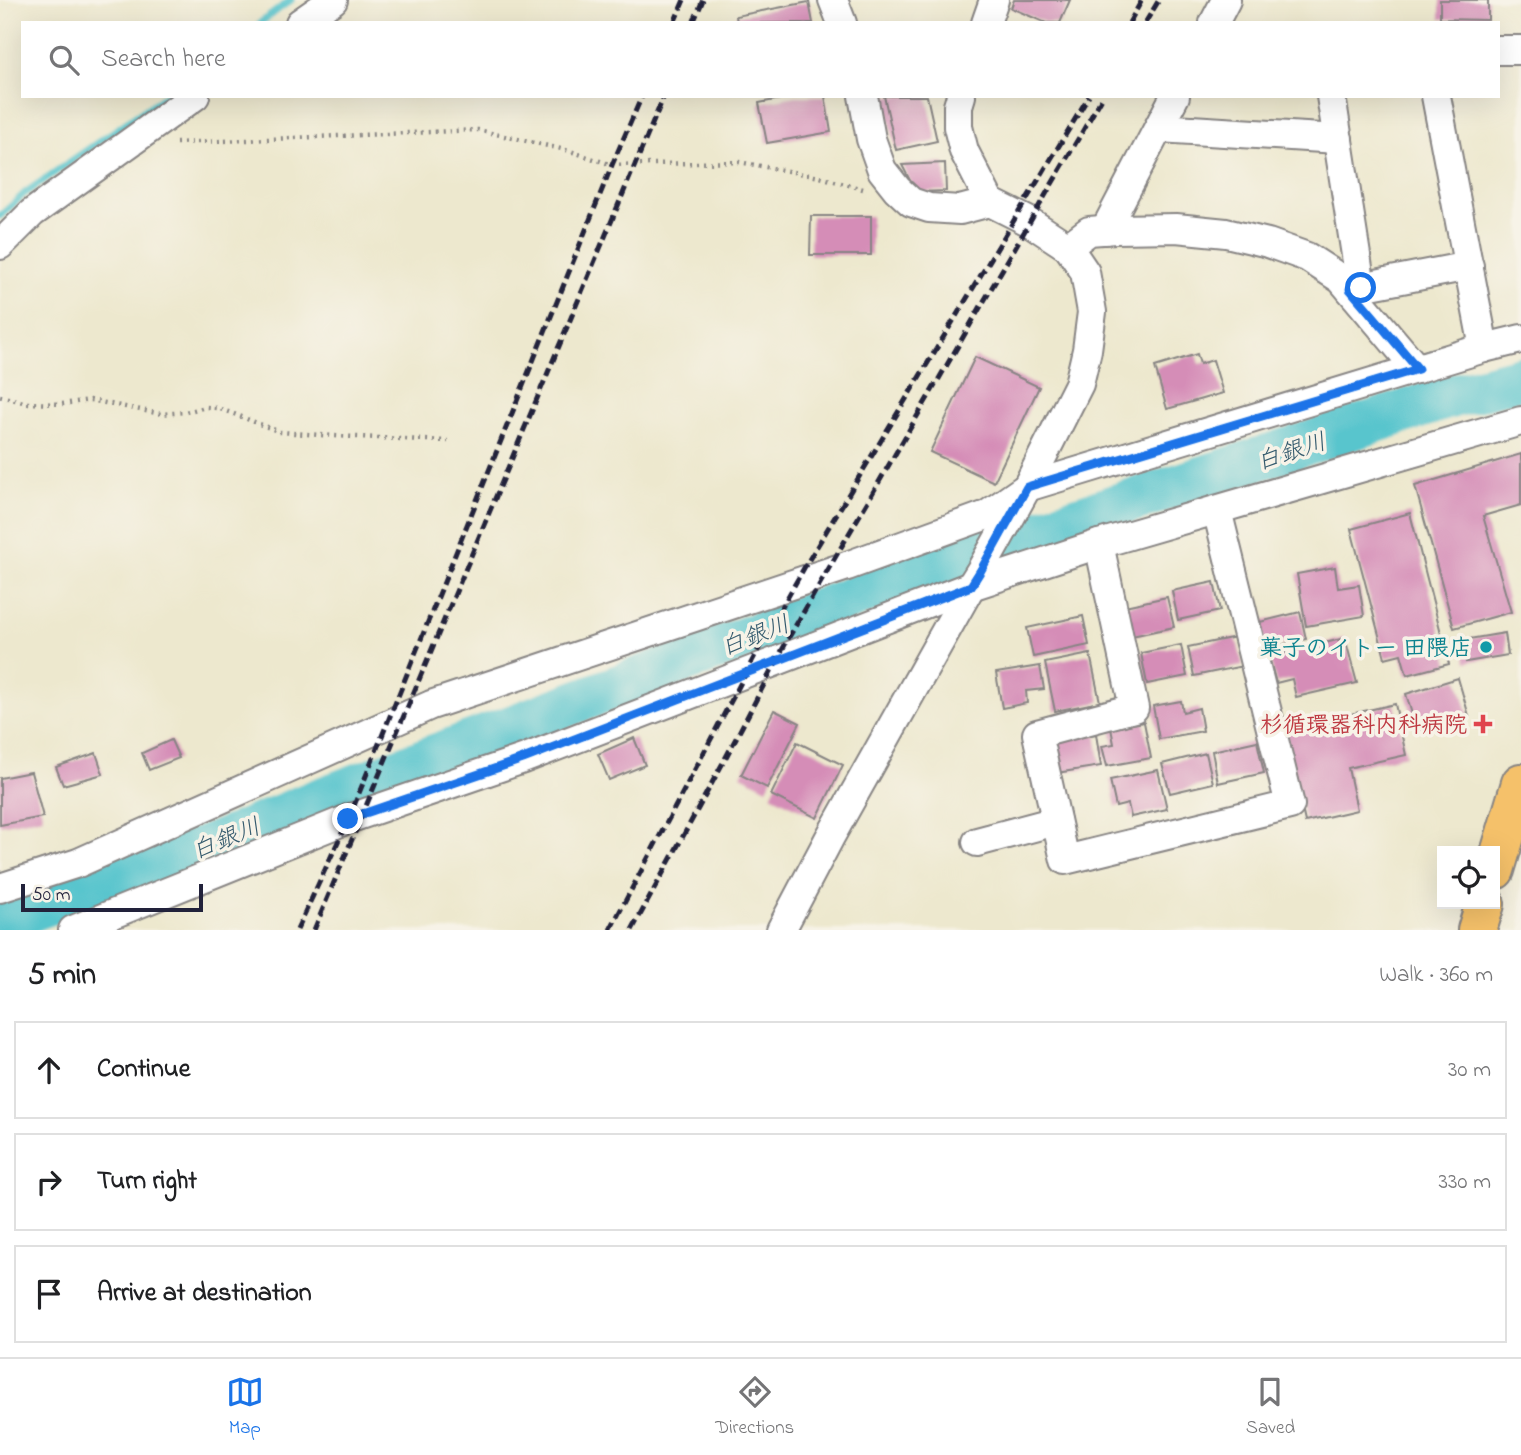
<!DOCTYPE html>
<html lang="en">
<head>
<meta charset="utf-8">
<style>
  :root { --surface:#fff; --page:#f2f2f2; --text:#202124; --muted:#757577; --line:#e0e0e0; --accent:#1a73e8 }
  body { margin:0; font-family:"Indie Flower","Klee One",sans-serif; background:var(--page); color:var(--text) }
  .controls { position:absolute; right:21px; bottom:21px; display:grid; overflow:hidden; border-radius:0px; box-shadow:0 7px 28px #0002 }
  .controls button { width:63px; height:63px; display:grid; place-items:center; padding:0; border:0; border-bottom:2px solid var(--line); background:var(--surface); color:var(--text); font:35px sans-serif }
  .scale { position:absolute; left:21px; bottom:18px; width:182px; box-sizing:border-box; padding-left:7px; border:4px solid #22223b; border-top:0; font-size:19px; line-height:24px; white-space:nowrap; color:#22223b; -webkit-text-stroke:5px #f7f3e8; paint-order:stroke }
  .stop { position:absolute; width:21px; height:21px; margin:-16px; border:5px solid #1a73e8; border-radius:50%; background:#fff }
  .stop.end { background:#1a73e8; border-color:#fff; box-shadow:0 2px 7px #0008 }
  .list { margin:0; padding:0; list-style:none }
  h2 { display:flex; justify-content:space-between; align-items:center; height:91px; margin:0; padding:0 28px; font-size:30px }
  h2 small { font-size:23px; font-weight:400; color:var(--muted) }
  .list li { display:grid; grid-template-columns:46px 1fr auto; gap:21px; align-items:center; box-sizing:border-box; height:98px; margin:0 14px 14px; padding:0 14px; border:2px solid var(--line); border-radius:0px }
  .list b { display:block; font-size:26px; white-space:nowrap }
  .list em { font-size:23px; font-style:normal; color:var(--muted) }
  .icon { flex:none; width:38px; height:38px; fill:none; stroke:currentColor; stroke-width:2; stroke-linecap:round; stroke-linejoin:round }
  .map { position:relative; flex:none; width:1521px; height:930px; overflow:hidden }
  .search { position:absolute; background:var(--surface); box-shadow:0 7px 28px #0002; left:21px; right:21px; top:21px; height:77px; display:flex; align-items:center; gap:18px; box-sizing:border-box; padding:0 24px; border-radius:0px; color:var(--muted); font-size:26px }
  .sheet { height:427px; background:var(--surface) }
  nav { display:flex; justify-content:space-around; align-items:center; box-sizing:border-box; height:98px; border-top:2px solid var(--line); background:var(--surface); font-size:19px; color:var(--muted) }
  nav a { display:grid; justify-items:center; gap:4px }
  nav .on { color:var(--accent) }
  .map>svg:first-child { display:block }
</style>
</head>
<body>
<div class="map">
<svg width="1521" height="930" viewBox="0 0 1521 930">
  <rect width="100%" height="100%" fill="#f7f3e8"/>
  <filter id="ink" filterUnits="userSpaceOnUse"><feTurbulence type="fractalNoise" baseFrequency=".0143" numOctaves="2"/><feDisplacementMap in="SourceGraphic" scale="14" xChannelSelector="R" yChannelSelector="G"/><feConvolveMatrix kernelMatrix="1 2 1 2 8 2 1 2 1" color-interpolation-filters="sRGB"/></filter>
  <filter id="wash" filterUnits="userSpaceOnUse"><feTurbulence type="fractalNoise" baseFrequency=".00686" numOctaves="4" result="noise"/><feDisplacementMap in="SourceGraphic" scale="28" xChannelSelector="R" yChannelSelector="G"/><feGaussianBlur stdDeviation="1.57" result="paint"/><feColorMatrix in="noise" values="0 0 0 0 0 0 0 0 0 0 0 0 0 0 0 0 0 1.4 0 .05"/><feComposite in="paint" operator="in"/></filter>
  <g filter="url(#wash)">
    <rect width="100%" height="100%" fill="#ede8ce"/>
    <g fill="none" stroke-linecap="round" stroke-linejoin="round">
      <g stroke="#58c5cd" stroke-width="7">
        <path d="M260,23L291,0"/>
        <path d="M0,216L25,193L165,96"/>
      </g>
      <path stroke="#58c5cd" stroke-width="44" d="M0,921L222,841L321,799L965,555L1452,396L1521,378"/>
    </g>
    <g id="blocks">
      <g fill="#d58db7">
        <path d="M1014,0H1070L1060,23H1046L1011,8Z"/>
        <path d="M1440,0H1488V20L1440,19Z"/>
        <path d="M809,2L813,23H737L736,16Z"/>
        <path d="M796,96H825L831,132L767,143L759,103Z"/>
        <path d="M884,96H927L937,141L896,150Z"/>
        <path d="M945,163L946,191L916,192L902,165Z"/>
        <path d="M811,216H871V255H810Z"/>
        <path d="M1197,354L1200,364L1213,360L1223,393L1167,409L1155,367Z"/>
        <path d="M975,357L1039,387L994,482L930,452Z"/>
        <path d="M1521,454V505L1483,516L1511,612L1454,628L1415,486Z"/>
        <path d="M1410,513L1449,664L1407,675L1401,654L1385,658L1351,529Z"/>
        <path d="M1335,567L1338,588L1359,585L1364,616L1306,626L1297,574Z"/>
        <path d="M1214,582L1220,611L1178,620L1172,591Z"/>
        <path d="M1167,597L1174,627L1127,637L1120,607Z"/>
        <path d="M1300,612L1306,639L1267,648L1260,622Z"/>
        <path d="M1083,616L1089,645L1033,657L1027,628Z"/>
        <path d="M1505,633L1508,655L1466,662L1463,640Z"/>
        <path d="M1236,637L1243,666L1194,676L1188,647Z"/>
        <path d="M1345,638L1357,683L1296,697L1292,679L1276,683L1269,657Z"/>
        <path d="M1181,645L1187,676L1147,684L1141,653Z"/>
        <path d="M1090,654L1100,702L1055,711L1045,663Z"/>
        <path d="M1040,666L1044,689L1026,691L1027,703L1002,708L996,673Z"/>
        <path d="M1458,678L1469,716L1417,731L1406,694Z"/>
        <path d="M1181,701L1183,712L1199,708L1203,731L1159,739L1153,706Z"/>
        <path d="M1395,704L1406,755L1348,768L1357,810L1305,822L1284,729Z"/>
        <path d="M774,710L800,723L767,788L741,775Z"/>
        <path d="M1144,722L1151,758L1107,766L1102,746L1114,744L1111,728Z"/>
        <path d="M1096,734L1101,766L1056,773L1050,741Z"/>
        <path d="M634,738L645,765L609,780L598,754Z"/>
        <path d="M171,740L179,758L149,770L142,753Z"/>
        <path d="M1257,741L1264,773L1218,783L1212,751Z"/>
        <path d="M797,742L843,765L817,818L771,795Z"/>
        <path d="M96,753L103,774L63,785L56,767Z"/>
        <path d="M1206,753L1213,783L1170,793L1162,764Z"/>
        <path d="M1158,770L1167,809L1131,817L1128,804L1116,807L1110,780Z"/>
        <path d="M31,772L43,817L0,825V778Z"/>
      </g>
    </g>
  </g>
  <g filter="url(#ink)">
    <use href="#blocks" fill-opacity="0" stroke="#888584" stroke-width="2"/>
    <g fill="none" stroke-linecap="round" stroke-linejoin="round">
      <g stroke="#888584" stroke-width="32">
        <g id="minor">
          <path d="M833,0L842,23"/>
          <path d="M300,23L333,0"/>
          <path d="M986,23L994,0"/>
          <path d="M1214,23L1226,0"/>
          <path d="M1498,50H1521"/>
          <path d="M863,96L871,139L882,170L897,189L911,202L929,208L960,210L990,202"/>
          <path d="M1331,96L1361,287"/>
          <path d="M1436,96L1484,348"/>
          <path d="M1159,128L1338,139"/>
          <path d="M1105,230L1175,96"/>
          <path d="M0,245L32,213L195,96"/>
          <path d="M1068,247L1089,231L1115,229L1176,228L1226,233L1268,243L1307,257L1341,279L1417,369"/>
          <path d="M1350,289L1469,266"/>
          <path d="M1099,544L1134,708L1037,734L1065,860L1290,805L1217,510"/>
          <path d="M977,842L1056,821"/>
          <path d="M0,888L78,863L431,705L847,566L987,515L1027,487L1484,348L1521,339"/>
          <path d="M73,930L348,819L523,759L971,586L1099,544L1521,421"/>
          <path d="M781,930L830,837L971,586L981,570L1027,487L1079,384L1087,350L1092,312L1085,272L1068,247L1030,222L990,202L964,151L958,127V106L961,96"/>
        </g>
      </g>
      <g stroke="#888584" stroke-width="42">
        <g id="highway">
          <path d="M1495,870L1521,783"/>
          <path d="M1477,930L1485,904"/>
        </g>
      </g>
      <g stroke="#888584" stroke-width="4.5" stroke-dasharray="2 5" stroke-linecap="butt">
        <path d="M176,143L478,130L570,151L612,165L739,162L820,177L863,189"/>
        <path d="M0,396L27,403L62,404L90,400L161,414L185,412L206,407L217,408L234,414L280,432L334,436L448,441"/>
      </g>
      <use href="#minor" stroke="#fff" stroke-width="28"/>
      <use href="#highway" stroke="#f5c16b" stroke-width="38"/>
      <g stroke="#22223b" stroke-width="5" stroke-dasharray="10 5" stroke-linecap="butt">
        <path d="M674,23L684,0"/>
        <path d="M693,23L703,0"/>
        <path d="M1129,23L1142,0"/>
        <path d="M1145,23L1159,0"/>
        <path d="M297,930L349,818L612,165L642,96"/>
        <path d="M314,930L664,96"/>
        <path d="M610,930L758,650L804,568L1089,96"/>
        <path d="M632,930L725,759L789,637L1103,96"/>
      </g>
    </g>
  </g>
  <g fill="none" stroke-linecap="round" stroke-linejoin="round" filter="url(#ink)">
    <path stroke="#1a73e8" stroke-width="9" d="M348,819L523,759L971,586L981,570L1027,487L1418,369L1350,289L1361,288"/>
  </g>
  <circle fill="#0f9aa8" stroke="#f7f3e8" stroke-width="2.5" cx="1486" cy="647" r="7"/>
  <path fill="#e0444e" stroke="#f7f3e8" stroke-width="2.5" d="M1479.5 713.5h7v7h7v7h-7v7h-7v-7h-7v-7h7z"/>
  <g text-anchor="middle" stroke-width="7" stroke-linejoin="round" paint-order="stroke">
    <g font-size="23" font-weight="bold" fill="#0d838f" stroke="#f7f3e8" text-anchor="end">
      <text x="1472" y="655">菓子のイトー 田隈店</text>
    </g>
    <g font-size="23" font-weight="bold" fill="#be3a42" stroke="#f7f3e8" text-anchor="end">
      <text x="1467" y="732">杉循環器科内科病院</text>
    </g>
    <g font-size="24" font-style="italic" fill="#355b6e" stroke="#f7f3e8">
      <text transform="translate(1291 451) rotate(-18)" y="8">白銀川</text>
      <text transform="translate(755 635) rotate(-21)" y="8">白銀川</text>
      <text transform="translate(226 838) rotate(-22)" y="8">白銀川</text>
    </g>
  </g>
</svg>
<div class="controls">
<button><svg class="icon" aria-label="locate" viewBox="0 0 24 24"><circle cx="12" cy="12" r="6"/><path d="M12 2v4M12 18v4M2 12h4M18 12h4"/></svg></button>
</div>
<div class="scale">50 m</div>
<div class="stop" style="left:1361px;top:288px"></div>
<div class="stop end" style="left:348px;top:819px"></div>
<div class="search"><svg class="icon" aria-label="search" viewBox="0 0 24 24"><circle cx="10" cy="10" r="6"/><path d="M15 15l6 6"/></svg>Search here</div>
</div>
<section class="sheet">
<h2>5 min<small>Walk · 360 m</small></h2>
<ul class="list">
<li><svg class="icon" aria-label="ahead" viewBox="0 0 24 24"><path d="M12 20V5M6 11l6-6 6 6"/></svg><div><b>Continue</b></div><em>30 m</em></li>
<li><svg class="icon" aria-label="right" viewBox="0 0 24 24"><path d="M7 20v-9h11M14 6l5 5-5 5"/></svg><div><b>Turn right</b></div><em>330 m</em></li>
<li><svg class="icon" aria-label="arrive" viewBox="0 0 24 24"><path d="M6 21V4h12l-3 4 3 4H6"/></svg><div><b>Arrive at destination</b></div></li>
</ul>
</section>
<nav>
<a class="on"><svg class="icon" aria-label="map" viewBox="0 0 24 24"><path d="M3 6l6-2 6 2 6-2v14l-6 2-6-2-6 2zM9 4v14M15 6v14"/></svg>Map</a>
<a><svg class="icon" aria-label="directions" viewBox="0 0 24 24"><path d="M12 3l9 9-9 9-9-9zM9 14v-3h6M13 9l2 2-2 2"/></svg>Directions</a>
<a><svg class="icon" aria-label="saved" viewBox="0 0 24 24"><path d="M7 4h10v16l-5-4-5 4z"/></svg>Saved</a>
</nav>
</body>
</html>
